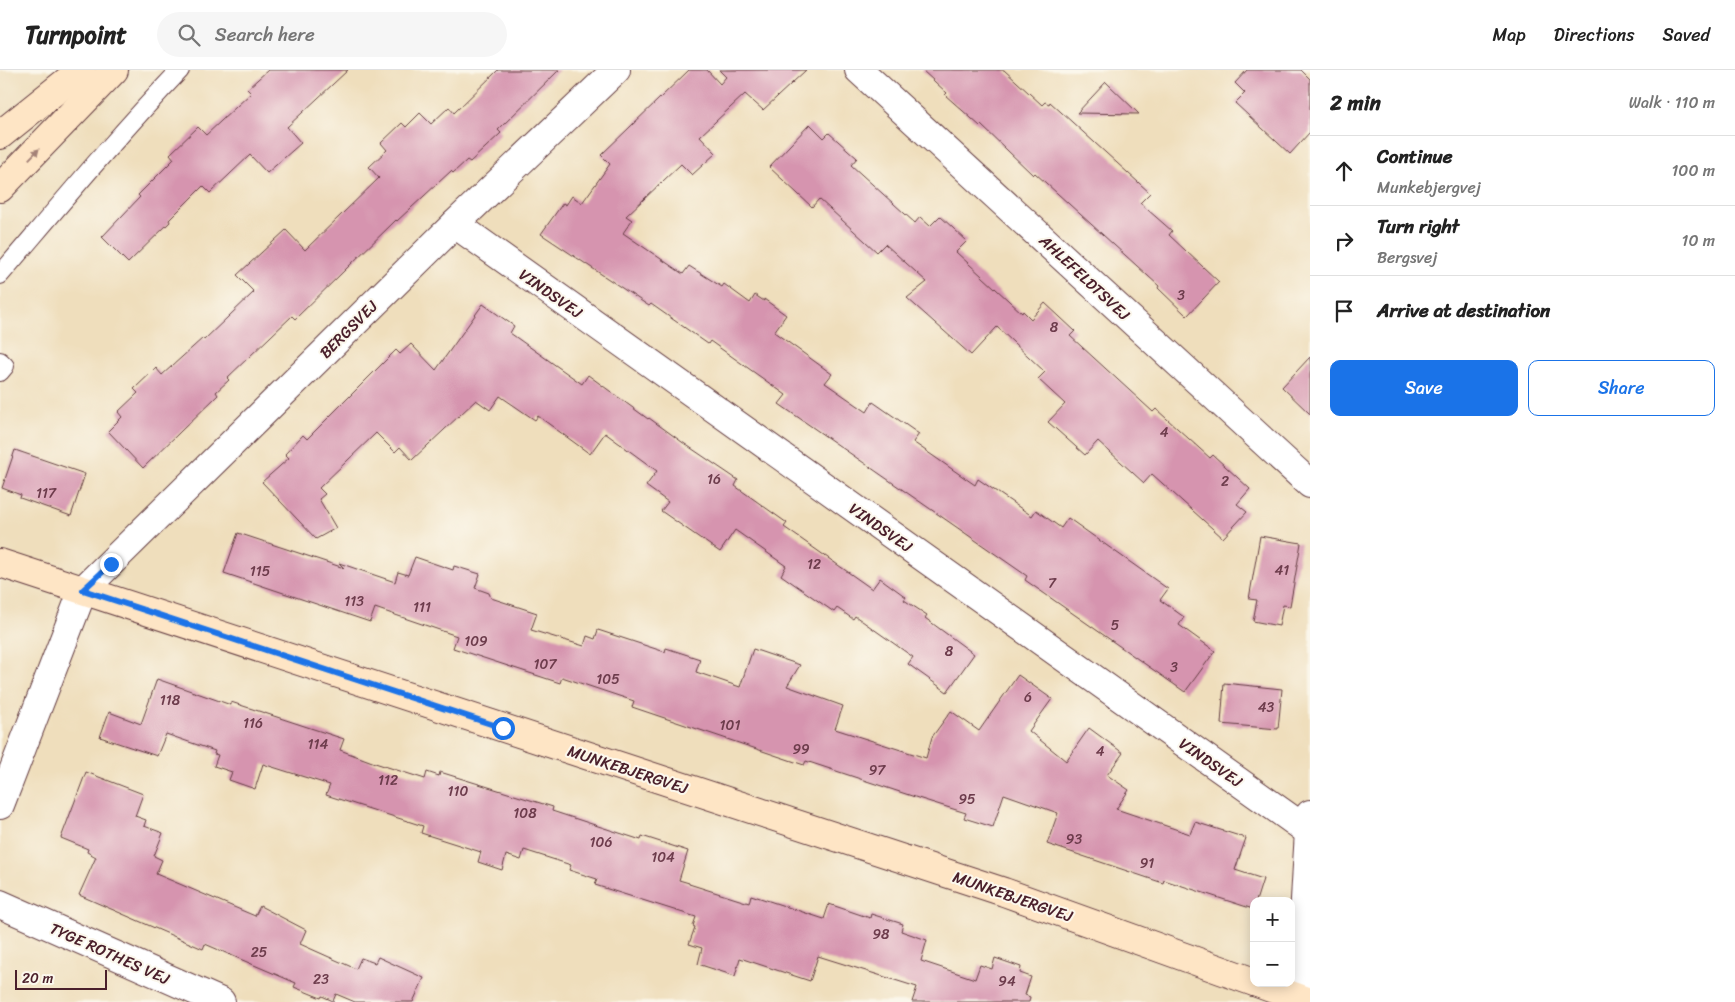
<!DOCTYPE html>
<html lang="en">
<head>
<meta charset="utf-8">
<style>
  :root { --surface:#fff; --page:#f6f6f6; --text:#222; --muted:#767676; --line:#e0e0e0; --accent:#1a73e8 }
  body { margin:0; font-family:Sriracha,sans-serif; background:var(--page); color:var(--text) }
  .controls { position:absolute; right:15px; bottom:15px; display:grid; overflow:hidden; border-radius:10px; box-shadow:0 2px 12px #0003 }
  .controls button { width:45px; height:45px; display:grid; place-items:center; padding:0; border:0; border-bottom:1px solid var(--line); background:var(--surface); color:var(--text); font:25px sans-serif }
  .scale { position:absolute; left:15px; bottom:12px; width:92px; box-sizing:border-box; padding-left:5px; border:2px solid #4a1f2b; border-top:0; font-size:14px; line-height:18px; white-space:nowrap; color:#4a1f2b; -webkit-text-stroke:4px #fbf7ec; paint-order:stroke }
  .stop { position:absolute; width:15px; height:15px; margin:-11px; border:4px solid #1a73e8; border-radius:50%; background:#fff }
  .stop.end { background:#1a73e8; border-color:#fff; box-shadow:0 1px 5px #0008 }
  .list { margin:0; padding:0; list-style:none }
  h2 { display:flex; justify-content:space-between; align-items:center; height:65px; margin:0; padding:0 20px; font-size:21px }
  h2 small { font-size:16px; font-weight:400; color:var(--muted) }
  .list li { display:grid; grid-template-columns:32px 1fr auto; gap:15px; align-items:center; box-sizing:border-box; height:70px; padding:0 20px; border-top:1px solid var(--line) }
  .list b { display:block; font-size:19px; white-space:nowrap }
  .list p { margin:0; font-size:16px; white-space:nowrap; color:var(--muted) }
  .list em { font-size:16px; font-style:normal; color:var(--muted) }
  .actions { display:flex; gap:10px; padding:15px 20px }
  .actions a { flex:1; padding:11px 0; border:1px solid var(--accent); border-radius:10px; text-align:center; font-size:18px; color:var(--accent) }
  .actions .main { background:var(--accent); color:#fff }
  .icon { flex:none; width:28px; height:28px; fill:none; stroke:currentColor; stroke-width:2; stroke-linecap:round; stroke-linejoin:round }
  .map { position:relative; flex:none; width:1310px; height:932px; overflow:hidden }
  header { display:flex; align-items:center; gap:30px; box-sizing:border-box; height:70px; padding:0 25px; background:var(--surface); border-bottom:1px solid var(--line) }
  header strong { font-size:24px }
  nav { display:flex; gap:28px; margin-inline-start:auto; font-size:18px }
  .search { width:350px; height:45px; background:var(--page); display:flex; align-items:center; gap:12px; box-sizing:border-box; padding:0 18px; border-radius:28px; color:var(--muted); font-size:19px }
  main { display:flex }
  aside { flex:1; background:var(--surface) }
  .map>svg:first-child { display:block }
</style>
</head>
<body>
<header>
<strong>Turnpoint</strong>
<div class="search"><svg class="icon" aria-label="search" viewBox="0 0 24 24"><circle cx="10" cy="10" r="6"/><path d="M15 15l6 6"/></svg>Search here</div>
<nav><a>Map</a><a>Directions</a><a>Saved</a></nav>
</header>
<main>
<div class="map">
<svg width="1310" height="932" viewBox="0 0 1310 932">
  <rect width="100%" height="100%" fill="#fbf7ec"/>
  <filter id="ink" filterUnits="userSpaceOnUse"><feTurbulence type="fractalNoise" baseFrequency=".02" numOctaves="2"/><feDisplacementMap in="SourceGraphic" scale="10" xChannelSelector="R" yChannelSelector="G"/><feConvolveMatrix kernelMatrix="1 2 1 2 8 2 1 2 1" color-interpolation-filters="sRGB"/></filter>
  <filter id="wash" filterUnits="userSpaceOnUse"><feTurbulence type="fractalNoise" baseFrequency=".0096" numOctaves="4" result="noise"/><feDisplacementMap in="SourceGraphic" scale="20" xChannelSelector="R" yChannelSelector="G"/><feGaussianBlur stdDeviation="1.12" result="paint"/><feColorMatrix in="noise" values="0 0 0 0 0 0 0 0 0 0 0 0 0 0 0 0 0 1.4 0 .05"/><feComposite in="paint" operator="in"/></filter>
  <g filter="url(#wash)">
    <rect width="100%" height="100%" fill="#efdebc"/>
    <g id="blocks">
      <g fill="#d694af">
        <path d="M268,0H348L287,57L301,73L267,103L250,85L210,123L203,116L169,150L170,152L128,193L102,167L140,127L138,125L174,89L170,84L198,57L206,65L251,23L247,19Z"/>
        <path d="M498,0H559L498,60L501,63L470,92L467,90L453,103L451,101L397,151L396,150L295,249L292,246L227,308L229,310L216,322L218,325L143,398L108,361L122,347L118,342L138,323L134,319L156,298L162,305L203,268L204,270L254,222L237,205L286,160L305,180L379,108L369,97L387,80L381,73L402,53L406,57L420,43L431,54L449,37L454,43Z"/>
        <path d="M689,0H707L720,14L726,7L719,0H806L763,40L745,24L700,66L716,83L692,105L681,94L626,146L632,150L623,163L683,204L689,196L722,217L724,214L750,233L755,225L764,231V229L786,245L774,262L832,304L825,313L867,342L873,332L919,364L913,372L975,415L978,409L1032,446L1036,440L1061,458L1068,448L1168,519L1160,530L1184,547L1179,555L1215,581L1185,622L1025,510L1027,506L779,334L786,325L710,271L708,274L651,234L649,236L541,164L563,133L566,135L572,126L582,133L610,94L601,85Z"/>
        <path d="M922,0H1004L1042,35L1045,32L1049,34L1050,32L1150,123L1140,133L1172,161L1169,165L1219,212L1187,246L1158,218L1159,216L1035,103L1033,105L981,55L980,56L945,25L947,23Z"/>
        <path d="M1247,0H1301L1310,9V62L1290,84L1235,33L1245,23L1235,13Z"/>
        <path d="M1106,12L1139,44L1077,43Z"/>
        <path d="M810,54L824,68L829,63L857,88L851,95L915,153L920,147L930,156L940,146L967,171L956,182L1022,243L1023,241L1031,249L1045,233L1075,261L1070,266L1153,342L1156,339L1210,388L1213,385L1250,419L1237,434L1247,442L1223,468L1152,404L1144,413L1098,371L1085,385L1048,352L1065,334L1038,309L1045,302L997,257L971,285L907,228L927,212L885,174L877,182L819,129L812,137L769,97Z"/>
        <path d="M483,234L514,256L510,263L582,314L588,305L648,349L649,348L682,372L738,410L735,416L787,453L784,457L872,519L880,508L906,527L904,530L927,545L925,548L974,584L947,622L908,594L913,587L855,546L853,549L837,538L834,542L781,505L786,496L735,460L720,482L661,441L668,432L646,416L657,401L605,363L590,384L538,346L535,350L500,326L490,340L476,330L412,390L400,377L395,382L376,363L319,418L325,424L319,429L336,458L316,469L262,412L289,388L285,384L303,365L307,369L396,280L400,284L411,274L436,300Z"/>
        <path d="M1310,287V344L1282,317Z"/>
        <path d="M15,380L85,404L71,446L20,428L21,425L2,418Z"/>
        <path d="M238,463L344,498L339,493L395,512L398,502L408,505L415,487L453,500L454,496L480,504L475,518L489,523L491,528L537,543L531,560L584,576L587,566L595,569L598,560L665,582L666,578L700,589L696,602L740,617L753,579L800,595L787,616L843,636L835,659L926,688L932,667L951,641L979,661L1018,605L1052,629L1029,661L1066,691L1089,658L1123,683L1107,705L1129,720L1116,739L1190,764L1195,752L1246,768L1235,800L1263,809L1256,831H1254L1253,839L1164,810L1163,813L1047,774L1058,743L1004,724L993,757L964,748L966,743L918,728L806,691L804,695L632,637L634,631L562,607L560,613L453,578L457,566L375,538L370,552L224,503Z"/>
        <path d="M1260,466L1301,473L1290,536L1283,535L1279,556L1253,551L1257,530L1249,529Z"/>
        <path d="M157,609L231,635V632L344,669L340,680L375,693L425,709L427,702L439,706L440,702L553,737L552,741L641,770L642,766L688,781L679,810L689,813V814L749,833L751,825L824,849L829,834L870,848L871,844L903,854L901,861L927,870L921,891L975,909L980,895L992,899L995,888L1021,897L1020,903L1031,907L1025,925L1030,927L1029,932H912L917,917L818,886L810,911L740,888L735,906L698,894L702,878L689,874L695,857L693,856L696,847L595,815L597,809L569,800L571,795L524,780L521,790L506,785L502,800L478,792L481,782L421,763L423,756L326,725L330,715L263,694L255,719L229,710L232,702L214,696L218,685L214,684L215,681L166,664L157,686L100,667L109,642L141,654Z"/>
        <path d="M1224,613L1282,619L1278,659L1221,654Z"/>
        <path d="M86,702L143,724L135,746L146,750L144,756L163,763L154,786L162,790L156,804L255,846L260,836L306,860L300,874L356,899L361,888L375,893L378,887L424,908L413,932H355L336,924L333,931L322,926L321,928L294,917L296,913L205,874L203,879L79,825L96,787L87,782L88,779L61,768Z"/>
      </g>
    </g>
  </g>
  <g filter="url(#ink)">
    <use href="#blocks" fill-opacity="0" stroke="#633c41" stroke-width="1"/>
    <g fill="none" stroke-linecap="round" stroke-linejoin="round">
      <g stroke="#633c41" stroke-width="20">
        <g id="lane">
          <path d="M0,205C59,136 117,66 180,0"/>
          <path d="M0,291L5,296L0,302"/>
        </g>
      </g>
      <g stroke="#633c41" stroke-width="30">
        <g id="street">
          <path d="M859,0L1310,414"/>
          <path d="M455,154L1308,761"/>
          <path d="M0,735L83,520L455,154L616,0"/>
          <path d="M0,834L221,932"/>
          <path d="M1299,932L1310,744"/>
        </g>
      </g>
      <g stroke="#633c41" stroke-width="30">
        <g id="secondary">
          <path d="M0,65L81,0"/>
          <path d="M0,118L114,0"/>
          <path d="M0,493L1004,822L1254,912"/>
          <path d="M1257,913L1310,932"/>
        </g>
      </g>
      <use href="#lane" stroke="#fff" stroke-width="18"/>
      <use href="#street" stroke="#fff" stroke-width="28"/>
      <use href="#secondary" stroke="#fee5c5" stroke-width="28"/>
    </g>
    <defs><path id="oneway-solid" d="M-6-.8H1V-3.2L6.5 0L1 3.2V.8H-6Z" transform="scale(1.25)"/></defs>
    <use fill="#a48278" href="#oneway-solid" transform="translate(34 84) rotate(-46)"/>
  </g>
  <g fill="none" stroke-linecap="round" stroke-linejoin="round" filter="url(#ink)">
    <path stroke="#1a73e8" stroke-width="6" d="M111,494L83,520L503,658"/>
  </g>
  <g text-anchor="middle" stroke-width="4" stroke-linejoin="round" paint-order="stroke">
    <g font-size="14" fill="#6d3c4c">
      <text x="1181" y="230">3</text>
      <text x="1054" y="262">8</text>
      <text x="1164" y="367">4</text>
      <text x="714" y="414">16</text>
      <text x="1225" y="416">2</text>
      <text x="46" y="428">117</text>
      <text x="814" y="499">12</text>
      <text x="1282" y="505">41</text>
      <text x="260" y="506">115</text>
      <text x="1052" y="518">7</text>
      <text x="354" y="536">113</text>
      <text x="422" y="542">111</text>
      <text x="1115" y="560">5</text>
      <text x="476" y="576">109</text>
      <text x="949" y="586">8</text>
      <text x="545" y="599">107</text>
      <text x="1174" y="602">3</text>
      <text x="608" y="614">105</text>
      <text x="1028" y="632">6</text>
      <text x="170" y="635">118</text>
      <text x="1266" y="642">43</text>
      <text x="253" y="658">116</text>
      <text x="730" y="660">101</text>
      <text x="318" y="679">114</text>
      <text x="801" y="684">99</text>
      <text x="1100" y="686">4</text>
      <text x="877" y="705">97</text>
      <text x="388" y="715">112</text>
      <text x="458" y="726">110</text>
      <text x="967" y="734">95</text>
      <text x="525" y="748">108</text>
      <text x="1074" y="774">93</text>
      <text x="601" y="777">106</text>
      <text x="663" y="792">104</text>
      <text x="1147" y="798">91</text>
      <text x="881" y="869">98</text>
      <text x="259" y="887">25</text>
      <text x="321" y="914">23</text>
      <text x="1007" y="916">94</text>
    </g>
    <g font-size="16" fill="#4a1f2b" stroke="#fbf7ec">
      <text transform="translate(1085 207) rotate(43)" y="6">AHLEFELDTSVEJ</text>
      <text transform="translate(551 223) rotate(35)" y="6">VINDSVEJ</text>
      <text transform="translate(348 259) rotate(-45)" y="6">BERGSVEJ</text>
      <text transform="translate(881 457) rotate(35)" y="6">VINDSVEJ</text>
      <text transform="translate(1211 692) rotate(35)" y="6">VINDSVEJ</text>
      <text transform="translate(628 699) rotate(18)" y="6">MUNKEBJERGVEJ</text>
      <text transform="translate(1013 826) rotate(19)" y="6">MUNKEBJERGVEJ</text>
      <text transform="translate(110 883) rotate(24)" y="6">TYGE ROTHES VEJ</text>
    </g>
  </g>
</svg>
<div class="controls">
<button>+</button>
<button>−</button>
</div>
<div class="scale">20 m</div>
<div class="stop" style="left:503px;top:658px"></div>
<div class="stop end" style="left:111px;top:494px"></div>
</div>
<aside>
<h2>2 min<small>Walk · 110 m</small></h2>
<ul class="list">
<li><svg class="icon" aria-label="ahead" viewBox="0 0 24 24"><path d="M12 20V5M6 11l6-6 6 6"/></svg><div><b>Continue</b><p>Munkebjergvej</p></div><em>100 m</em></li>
<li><svg class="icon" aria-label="right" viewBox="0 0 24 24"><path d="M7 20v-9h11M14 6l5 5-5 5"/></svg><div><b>Turn right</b><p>Bergsvej</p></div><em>10 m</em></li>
<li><svg class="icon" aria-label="arrive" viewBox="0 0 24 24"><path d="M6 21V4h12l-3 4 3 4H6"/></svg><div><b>Arrive at destination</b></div></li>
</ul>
<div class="actions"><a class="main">Save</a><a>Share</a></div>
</aside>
</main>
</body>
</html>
